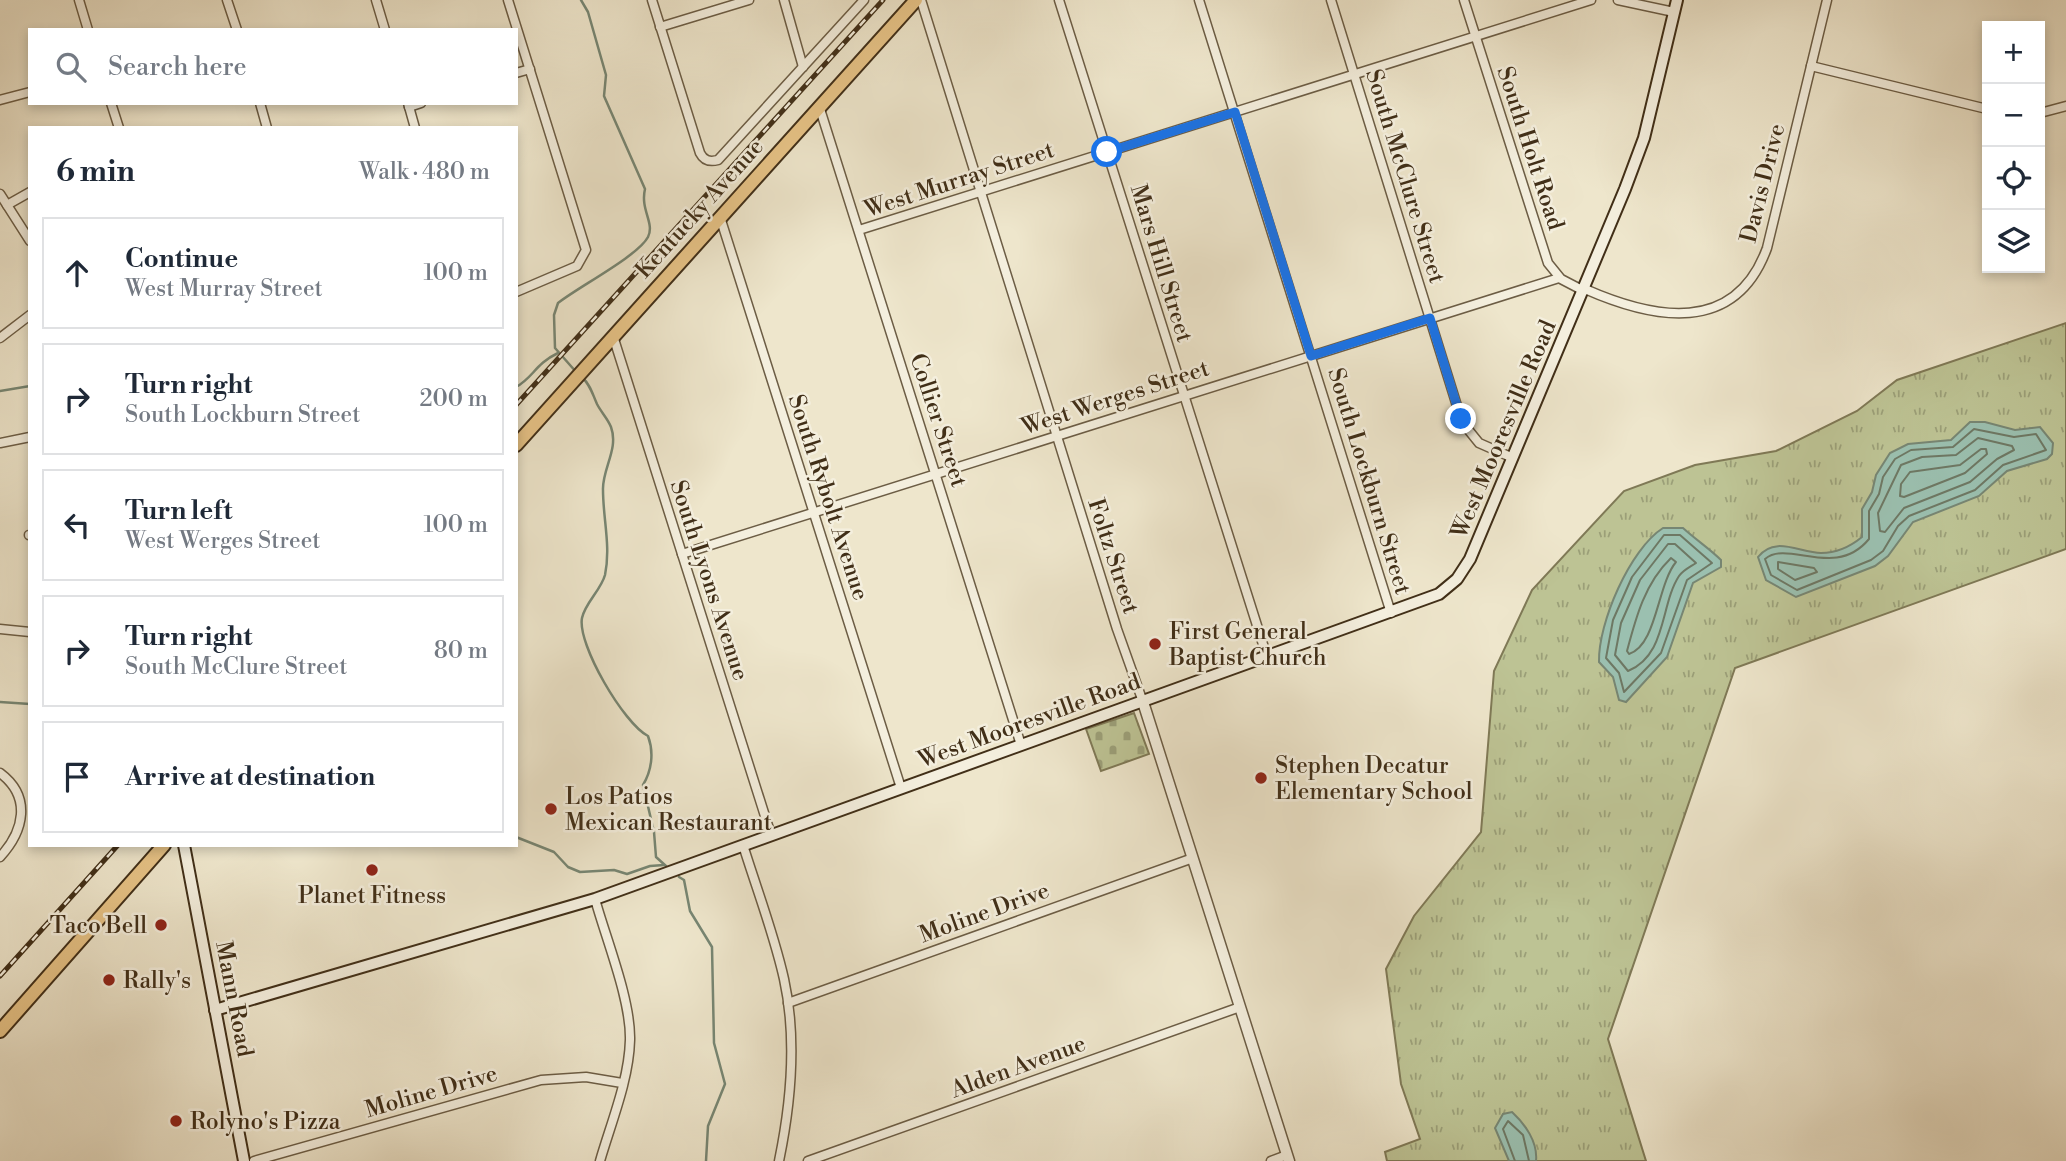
<!DOCTYPE html>
<html lang="en">
<head>
<meta charset="utf-8">
<style>
  :root { --surface:#fff; --page:#f6f6f7; --text:#1f2937; --muted:#747a83; --line:#e0e1e3 }
  body { margin:0; font-family:"Libre Bodoni",serif; background:var(--page); color:var(--text) }
  .controls { position:absolute; right:21px; top:21px; display:grid; overflow:hidden; border-radius:0px; box-shadow:0 4px 10px #0003 }
  .controls button { width:63px; height:63px; display:grid; place-items:center; padding:0; border:0; border-bottom:2px solid var(--line); background:var(--surface); color:var(--text); font:35px sans-serif }
  .stop { position:absolute; width:21px; height:21px; margin:-16px; border:5px solid #1a73e8; border-radius:50%; background:#fff }
  .stop.end { background:#1a73e8; border-color:#fff; box-shadow:0 2px 7px #0008 }
  .list { margin:0; padding:0; list-style:none }
  h2 { display:flex; justify-content:space-between; align-items:center; height:91px; margin:0; padding:0 28px; font-size:30px }
  h2 small { font-size:23px; font-weight:400; color:var(--muted) }
  .list li { display:grid; grid-template-columns:46px 1fr auto; gap:21px; align-items:center; box-sizing:border-box; height:112px; margin:0 14px 14px; padding:0 14px; border:2px solid var(--line); border-radius:0px }
  .list b { display:block; font-size:26px; white-space:nowrap }
  .list p { margin:0; font-size:23px; white-space:nowrap; color:var(--muted) }
  .list em { font-size:23px; font-style:normal; color:var(--muted) }
  .icon { flex:none; width:38px; height:38px; fill:none; stroke:currentColor; stroke-width:2; stroke-linecap:round; stroke-linejoin:round }
  .map { position:relative; flex:none; width:2066px; height:1161px; overflow:hidden }
  .search { position:absolute; background:var(--surface); box-shadow:0 4px 10px #0003; left:28px; top:28px; width:490px; height:77px; display:flex; align-items:center; gap:18px; box-sizing:border-box; padding:0 24px; border-radius:0px; color:var(--muted); font-size:26px }
  .panel { position:absolute; background:var(--surface); box-shadow:0 4px 10px #0003; left:28px; top:126px; width:490px; height:721px; border-radius:0px }
  .map>svg:first-child { display:block }
</style>
</head>
<body>
<div class="map">
<svg width="2066" height="1161" viewBox="0 0 2066 1161">
  <defs>
    <pattern id="grass-tufts" width="24" height="20" patternUnits="userSpaceOnUse" patternTransform="scale(1.75)"><rect width="24" height="20" fill="#bdc394"/><path d="M3 7l-1-3M5 7V3M7 7l1-3M15 17l-1-3M17 17v-4M19 17l1-3" fill="none" stroke="#9b9f78"/></pattern>
    <pattern id="cemetery-stones" width="16" height="16" patternUnits="userSpaceOnUse" patternTransform="scale(1.75)"><rect width="16" height="16" fill="#bdc394"/><path d="M2 7V4a2 2 0 0 1 4 0v3zM10 15v-3a2 2 0 0 1 4 0v3z" fill="#9b9f78"/></pattern>
  </defs>
  <rect width="100%" height="100%" fill="#eee6cc"/>
  <filter id="stains"><feTurbulence type="fractalNoise" baseFrequency=".00286" numOctaves="4"/><feColorMatrix values="0 0 0 0 .2 0 0 0 0 .09 0 0 0 0 .02 0 0 0 .5 -.17"/></filter>
  <radialGradient id="worn" r=".72"><stop offset=".6" stop-color="#630" stop-opacity="0"/><stop offset="1" stop-color="#630" stop-opacity=".3"/></radialGradient>
  <path fill="url(#grass-tufts)" stroke="#7f7956" stroke-width="2" d="M2066,323V549L1735,668L1608,1039L1646,1161H1387L1385,1152L1420,1139L1401,1084L1386,969L1414,916L1481,832L1494,671L1532,590L1624,491L1695,465L1776,451L1857,411L1897,380Z"/>
  <path fill="url(#cemetery-stones)" stroke="#7f7956" stroke-width="2" d="M1134,713L1149,754L1101,771L1086,729Z"/>
  <g fill="#9bc0b0" stroke="#778673" stroke-width="2">
    <path d="M1970,422H1985L2015,430L2040,427L2053,443L2052,454L2047,459L2007,471L1979,496L1913,522L1888,556L1875,566L1796,597L1766,580L1758,557C1775,535 1800,553 1821,553C1836,553 1851,546 1862,537V509L1872,492L1876,475L1890,453L1908,444L1951,440Z"/>
    <path d="M1663,528H1683C1695,539 1710,549 1721,560V567L1693,583L1667,657L1626,702L1619,700L1613,677L1599,662C1598,623 1630,549 1663,528Z"/>
    <path d="M1512,1112C1525,1124 1538,1142 1536,1161H1509L1495,1128L1503,1114Z"/>
  </g>
  <g fill="none" stroke-linecap="round" stroke-linejoin="round">
    <g stroke="#6e7864" stroke-width="2">
      <path d="M1974,429L2014,437L2036,434L2046,450L2003,465L1975,490L1909,516L1898,526L1883,551L1871,560L1797,590L1771,575L1765,559C1788,539 1835,580 1869,539V511L1879,494L1883,477L1895,459L1911,450L1953,447Z"/>
      <path d="M1978,438L2012,446L2014,450L1997,459L1970,482L1904,508L1885,532L1880,531L1878,513L1901,465L1922,457L1956,455Z"/>
      <path d="M1981,449H1986L1987,454L1965,473L1904,497L1900,496L1901,484L1910,472L1960,465Z"/>
      <path d="M1664,535H1680L1712,563L1687,580L1661,653L1624,692L1619,673L1606,658L1613,620L1632,577Z"/>
      <path d="M1668,544H1675L1696,563C1690,567 1683,570 1679,576C1660,605 1667,655 1628,671L1615,655L1621,623L1640,580Z"/>
      <path d="M1671,558L1676,562C1657,585 1657,645 1629,654L1627,651C1636,617 1645,583 1671,558Z"/>
      <path d="M1778,562L1814,568L1817,572L1795,580L1778,569Z"/>
      <path d="M1515,1161L1503,1129L1508,1121L1523,1135L1529,1161"/>
    </g>
    <g stroke="#778673" stroke-width="2.5">
      <path d="M577,373L555,348L554,315L558,303C578,287 638,256 648,237C655,223 640,210 645,189L604,96L606,75L588,12L581,0"/>
      <path d="M582,377C591,386 592,393 597,404C601,412 608,419 611,427C619,449 602,469 603,490C603,519 611,546 605,575C601,590 585,603 582,618C577,644 624,724 648,736C654,752 652,770 643,785L654,832L656,857L666,866"/>
      <path d="M516,387C533,378 535,364 558,353"/>
      <path d="M0,391L30,386"/>
      <path d="M0,702L30,704"/>
      <path d="M516,837L554,852L568,867L580,872L614,870L627,874L650,866L664,865"/>
      <path d="M679,877L684,880L690,911L712,947L714,1043L725,1084L708,1126L706,1161"/>
    </g>
    <g stroke="#6c5d45" stroke-width="11">
      <g id="minor">
        <path d="M79,0L88,30"/>
        <path d="M227,0L237,30"/>
        <path d="M376,0L385,30"/>
        <path d="M508,0L586,250L577,266L516,292"/>
        <path d="M652,0L700,153C704,161 710,162 718,160L864,0"/>
        <path d="M784,0L803,67"/>
        <path d="M921,0L1117,629L1143,702"/>
        <path d="M1059,0L1267,657"/>
        <path d="M1199,0L1391,613"/>
        <path d="M1331,0L1462,422L1479,443L1513,458"/>
        <path d="M1464,0L1548,263L1561,279L1584,291"/>
        <path d="M1618,0L1674,12"/>
        <path d="M660,27L749,0"/>
        <path d="M1811,66L1987,109"/>
        <path d="M516,73L530,69"/>
        <path d="M0,100L30,92"/>
        <path d="M111,103L119,128"/>
        <path d="M260,103L267,128"/>
        <path d="M408,103L415,128"/>
        <path d="M819,106L1021,745"/>
        <path d="M409,107L421,103"/>
        <path d="M2040,113L2066,106"/>
        <path d="M0,194L30,241"/>
        <path d="M7,205L30,192"/>
        <path d="M720,217L901,788"/>
        <path d="M859,230L1591,0"/>
        <path d="M1585,289C1653,319 1735,336 1767,248L1827,0"/>
        <path d="M613,336L771,835"/>
        <path d="M0,338L30,315"/>
        <path d="M0,443L30,437"/>
        <path d="M29,535H30"/>
        <path d="M682,554L1559,278"/>
        <path d="M0,629L30,632"/>
        <path d="M0,773C32,797 24,831 0,857"/>
        <path d="M743,845C757,890 774,934 784,979C797,1038 791,1103 779,1161"/>
        <path d="M595,899C606,939 631,1000 630,1040C629,1080 611,1123 600,1161"/>
        <path d="M788,1003L1193,858"/>
        <path d="M254,1161L541,1080L586,1077L622,1083"/>
        <path d="M808,1161L1240,1007"/>
        <path d="M1271,1161L1287,1155"/>
      </g>
    </g>
    <g stroke="#6c5d45" stroke-width="13">
      <path id="tertiary" d="M1143,702L1289,1161"/>
    </g>
    <g stroke="#412f18" stroke-width="14">
      <g id="secondary">
        <path d="M184,845L244,1161"/>
        <path d="M215,1010L595,899L1439,594L1457,579L1470,559L1625,189L1644,138L1677,0"/>
      </g>
    </g>
    <g stroke="#412f18" stroke-width="16">
      <g id="primary">
        <path d="M516,445L916,0"/>
        <path d="M0,1031L164,845"/>
      </g>
    </g>
    <use href="#minor" stroke="#f4efde" stroke-width="8"/>
    <use href="#tertiary" stroke="#f4efde" stroke-width="10"/>
    <use href="#secondary" stroke="#f4efde" stroke-width="10"/>
    <use href="#primary" stroke="#e7c386" stroke-width="12"/>
    <g stroke="#412f18" stroke-width="5">
      <g id="rail">
        <path d="M516,405L883,0"/>
        <path d="M0,976L118,845"/>
      </g>
    </g>
    <use href="#rail" stroke="#f4efde" stroke-width="2.5" stroke-dasharray="8" stroke-linecap="butt"/>
  </g>
  <g fill="none" stroke-linecap="round" stroke-linejoin="round">
    <path stroke="#1a73e8" stroke-width="9" d="M1107,152L1235,112L1311,356L1430,318L1461,419"/>
  </g>
  <g fill="#8f2418" stroke="#f4efde" stroke-width="2.5">
    <circle cx="1155" cy="644" r="7"/>
    <circle cx="1261" cy="778" r="7"/>
    <circle cx="551" cy="809" r="7"/>
    <circle cx="372" cy="870" r="7"/>
    <circle cx="161" cy="925" r="7"/>
    <circle cx="109" cy="980" r="7"/>
    <circle cx="176" cy="1121" r="7"/>
  </g>
  <g text-anchor="middle" stroke-width="5" stroke-linejoin="round" paint-order="stroke">
    <g font-size="23" fill="#412f18" stroke="#f4efde">
      <text transform="translate(1531 148) rotate(72)" y="8">South Holt Road</text>
      <text transform="translate(1406 176) rotate(73)" y="8">South McClure Street</text>
      <text transform="translate(959 179) rotate(-18)" y="8">West Murray Street</text>
      <text transform="translate(1762 183) rotate(-76)" y="8">Davis Drive</text>
      <text transform="translate(699 208) rotate(-48)" y="8">Kentucky Avenue</text>
      <text transform="translate(1162 263) rotate(73)" y="8">Mars Hill Street</text>
      <text transform="translate(1115 397) rotate(-18)" y="8">West Werges Street</text>
      <text transform="translate(939 420) rotate(72)" y="8">Collier Street</text>
      <text transform="translate(1503 429) rotate(-67)" y="8">West Mooresville Road</text>
      <text transform="translate(1370 481) rotate(73)" y="8">South Lockburn Street</text>
      <text transform="translate(829 497) rotate(72)" y="8">South Rybolt Avenue</text>
      <text transform="translate(1114 556) rotate(72)" y="8">Foltz Street</text>
      <text transform="translate(710 580) rotate(72)" y="8">South Lyons Avenue</text>
      <text transform="translate(1029 720) rotate(-20)" y="8">West Mooresville Road</text>
      <text transform="translate(984 912) rotate(-20)" y="8">Moline Drive</text>
      <text transform="translate(235 999) rotate(79)" y="8">Mann Road</text>
      <text transform="translate(1018 1066) rotate(-20)" y="8">Alden Avenue</text>
      <text transform="translate(431 1091) rotate(-16)" y="8">Moline Drive</text>
    </g>
    <g font-size="23" fill="#412f18" stroke="#f4efde" text-anchor="start">
      <text x="1169" y="639">First General<tspan x="1169" dy="26">Baptist Church</tspan></text>
      <text x="1275" y="773">Stephen Decatur<tspan x="1275" dy="26">Elementary School</tspan></text>
      <text x="565" y="804">Los Patios<tspan x="565" dy="26">Mexican Restaurant</tspan></text>
      <text x="372" y="903" text-anchor="middle">Planet Fitness</text>
      <text x="147" y="933" text-anchor="end">Taco Bell</text>
      <text x="123" y="988">Rally's</text>
      <text x="190" y="1129">Rolyno's Pizza</text>
    </g>
  </g>
  <rect width="100%" height="100%" filter="url(#stains)"/>
  <rect width="100%" height="100%" fill="url(#worn)"/>
</svg>
<div class="controls">
<button>+</button>
<button>−</button>
<button><svg class="icon" aria-label="locate" viewBox="0 0 24 24"><circle cx="12" cy="12" r="6"/><path d="M12 2v4M12 18v4M2 12h4M18 12h4"/></svg></button>
<button><svg class="icon" aria-label="layers" viewBox="0 0 24 24"><path d="M12 4l9 5-9 5-9-5zM3 14l9 5 9-5"/></svg></button>
</div>
<div class="stop" style="left:1107px;top:152px"></div>
<div class="stop end" style="left:1461px;top:419px"></div>
<div class="search"><svg class="icon" aria-label="search" viewBox="0 0 24 24"><circle cx="10" cy="10" r="6"/><path d="M15 15l6 6"/></svg>Search here</div>
<section class="panel">
<h2>6 min<small>Walk · 480 m</small></h2>
<ul class="list">
<li><svg class="icon" aria-label="ahead" viewBox="0 0 24 24"><path d="M12 20V5M6 11l6-6 6 6"/></svg><div><b>Continue</b><p>West Murray Street</p></div><em>100 m</em></li>
<li><svg class="icon" aria-label="right" viewBox="0 0 24 24"><path d="M7 20v-9h11M14 6l5 5-5 5"/></svg><div><b>Turn right</b><p>South Lockburn Street</p></div><em>200 m</em></li>
<li><svg class="icon" aria-label="left" viewBox="0 0 24 24"><path d="M17 20v-9H6M10 6l-5 5 5 5"/></svg><div><b>Turn left</b><p>West Werges Street</p></div><em>100 m</em></li>
<li><svg class="icon" aria-label="right" viewBox="0 0 24 24"><path d="M7 20v-9h11M14 6l5 5-5 5"/></svg><div><b>Turn right</b><p>South McClure Street</p></div><em>80 m</em></li>
<li><svg class="icon" aria-label="arrive" viewBox="0 0 24 24"><path d="M6 21V4h12l-3 4 3 4H6"/></svg><div><b>Arrive at destination</b></div></li>
</ul>
</section>
</div>
</body>
</html>
